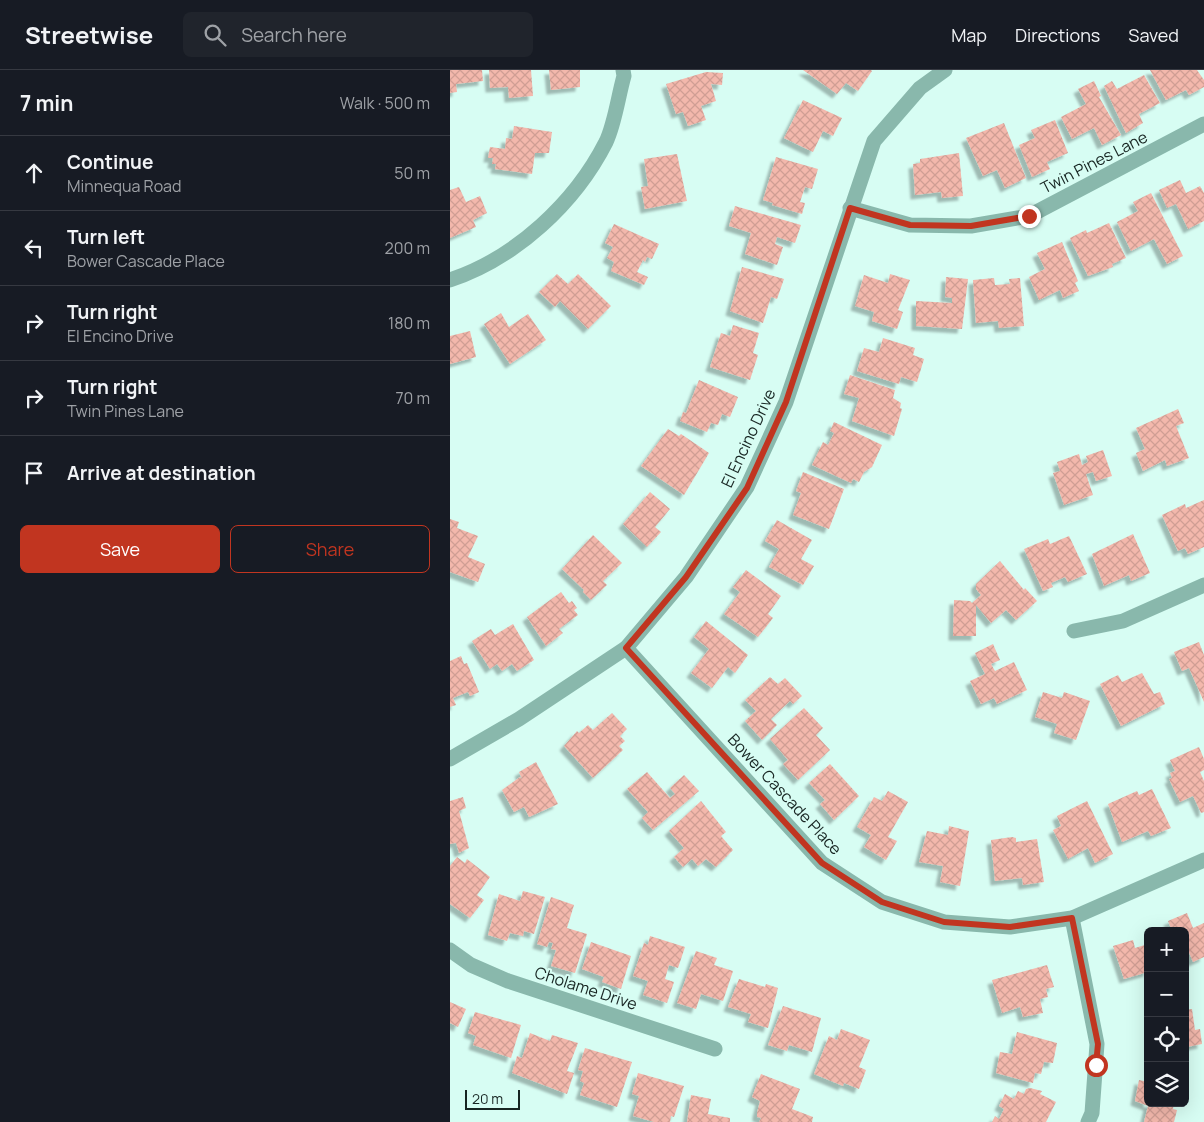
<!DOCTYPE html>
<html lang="en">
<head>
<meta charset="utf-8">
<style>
  :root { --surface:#171b24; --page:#20242c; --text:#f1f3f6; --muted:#9ea1a6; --line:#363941; --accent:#c13520 }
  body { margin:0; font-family:Manrope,sans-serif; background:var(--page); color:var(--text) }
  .controls { position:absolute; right:15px; bottom:15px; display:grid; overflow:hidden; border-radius:8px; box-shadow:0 5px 20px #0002 }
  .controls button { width:45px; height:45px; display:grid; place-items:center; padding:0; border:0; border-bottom:1px solid var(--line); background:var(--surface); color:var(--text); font:25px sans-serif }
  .scale { position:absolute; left:15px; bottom:12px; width:55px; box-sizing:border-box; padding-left:5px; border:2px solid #172522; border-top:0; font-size:14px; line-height:18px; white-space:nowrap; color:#172522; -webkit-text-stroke:4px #d7fdf3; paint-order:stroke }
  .stop { position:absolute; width:15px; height:15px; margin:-11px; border:4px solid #c13520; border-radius:50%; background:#fff }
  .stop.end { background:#c13520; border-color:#fff; box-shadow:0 1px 5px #0008 }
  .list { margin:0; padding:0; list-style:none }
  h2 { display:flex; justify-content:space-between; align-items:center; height:65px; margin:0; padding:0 20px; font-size:21px }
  h2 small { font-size:16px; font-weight:400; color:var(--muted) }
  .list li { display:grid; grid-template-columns:32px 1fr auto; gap:15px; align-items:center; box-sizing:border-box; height:75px; padding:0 20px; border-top:1px solid var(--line) }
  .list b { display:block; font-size:19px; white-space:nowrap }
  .list p { margin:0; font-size:16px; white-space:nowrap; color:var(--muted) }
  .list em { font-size:16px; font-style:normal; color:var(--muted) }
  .actions { display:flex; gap:10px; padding:15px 20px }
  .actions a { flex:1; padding:11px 0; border:1px solid var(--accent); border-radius:8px; text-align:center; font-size:18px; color:var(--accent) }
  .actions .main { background:var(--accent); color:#fff }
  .icon { flex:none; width:28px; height:28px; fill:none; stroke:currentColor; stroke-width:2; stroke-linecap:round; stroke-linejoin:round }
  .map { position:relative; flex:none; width:754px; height:1052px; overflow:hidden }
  header { display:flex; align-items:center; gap:30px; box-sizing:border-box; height:70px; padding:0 25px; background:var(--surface); border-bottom:1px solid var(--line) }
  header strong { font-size:24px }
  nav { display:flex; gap:28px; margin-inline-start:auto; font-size:18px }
  .search { width:350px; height:45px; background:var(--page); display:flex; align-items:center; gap:12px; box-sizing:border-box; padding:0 18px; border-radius:8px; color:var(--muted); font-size:19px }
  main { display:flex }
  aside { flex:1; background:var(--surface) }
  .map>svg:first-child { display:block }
</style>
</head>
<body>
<header>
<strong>Streetwise</strong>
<div class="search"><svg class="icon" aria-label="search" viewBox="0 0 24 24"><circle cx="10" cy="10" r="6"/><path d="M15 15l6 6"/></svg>Search here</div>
<nav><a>Map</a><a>Directions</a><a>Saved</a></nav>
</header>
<main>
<aside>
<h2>7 min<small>Walk · 500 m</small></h2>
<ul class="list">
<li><svg class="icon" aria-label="ahead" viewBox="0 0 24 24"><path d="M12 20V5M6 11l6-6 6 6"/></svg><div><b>Continue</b><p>Minnequa Road</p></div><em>50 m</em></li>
<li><svg class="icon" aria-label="left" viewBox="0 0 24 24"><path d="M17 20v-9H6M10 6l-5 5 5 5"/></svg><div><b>Turn left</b><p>Bower Cascade Place</p></div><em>200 m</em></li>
<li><svg class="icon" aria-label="right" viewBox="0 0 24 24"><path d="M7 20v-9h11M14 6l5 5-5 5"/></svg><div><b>Turn right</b><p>El Encino Drive</p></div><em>180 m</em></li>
<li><svg class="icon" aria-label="right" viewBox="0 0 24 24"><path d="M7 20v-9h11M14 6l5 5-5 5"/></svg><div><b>Turn right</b><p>Twin Pines Lane</p></div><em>70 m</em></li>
<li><svg class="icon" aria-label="arrive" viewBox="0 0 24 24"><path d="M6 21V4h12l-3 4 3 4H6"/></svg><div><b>Arrive at destination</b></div></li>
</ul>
<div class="actions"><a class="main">Save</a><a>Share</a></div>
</aside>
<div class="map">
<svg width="754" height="1052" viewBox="0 0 754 1052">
  <defs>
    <pattern id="building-cross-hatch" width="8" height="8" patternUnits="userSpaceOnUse" patternTransform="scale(1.25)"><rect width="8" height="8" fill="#f3b8ac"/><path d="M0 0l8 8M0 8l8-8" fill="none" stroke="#d09e94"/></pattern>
    <filter id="shadow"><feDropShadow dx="-4.5" dy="4.5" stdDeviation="1" flood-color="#0004"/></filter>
  </defs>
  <rect width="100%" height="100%" fill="#d7fdf3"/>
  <g fill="url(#building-cross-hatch)" filter="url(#shadow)">
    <path d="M0,0H32L33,11L6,14L7,22L0,23Z"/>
    <path d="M39,0H81L83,26L59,28L58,17L40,18Z"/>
    <path d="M99,0H130V17L101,20Z"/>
    <path d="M353,0H421L422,1L408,21L396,13L387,24Z"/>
    <path d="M700,0H747L754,10V17L739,25L736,20L716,30Z"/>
    <path d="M256,2L273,3L272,15L261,14L266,31L251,36L256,50L238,56L233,42L226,44L216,14Z"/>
    <path d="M694,5L710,33L689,44L693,53L676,63L654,16L662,11L667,19Z"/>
    <path d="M644,11L651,26L649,27L671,65L652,75L644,58L622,69L611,47L636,34L628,19Z"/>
    <path d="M353,30L392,48L383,66L373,61L363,82L334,68Z"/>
    <path d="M605,50L618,83L597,92L600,99L582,107L569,75L585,68L581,60Z"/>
    <path d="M554,53L576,108L555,118L547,100L533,106L516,68Z"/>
    <path d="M64,56L102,62L99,83H85L82,104L45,99L46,94H42L43,88H38L40,77L55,79L56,68L62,69Z"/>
    <path d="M509,83L513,126L492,128L491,122L465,125L463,94L470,93V89Z"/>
    <path d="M227,84L237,131L195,139L191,117L198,116L194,89Z"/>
    <path d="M326,87L368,99L362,119L355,117L350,132L355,133L352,144L322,135L323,133L313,130Z"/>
    <path d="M730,110L736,123L750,116L754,123V151L738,159L726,134L717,138L709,120Z"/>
    <path d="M9,117L16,132L30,126L37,143L23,150L26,157L0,168V120Z"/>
    <path d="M701,123L733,186L717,194L704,169L681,181L667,152L688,141L683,132Z"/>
    <path d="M285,136L351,155L345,173L327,167L325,174L333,177L327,195L295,184L301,163L279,156Z"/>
    <path d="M659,153L676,188L662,194L663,197L638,206L620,168L636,160L637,163Z"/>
    <path d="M164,154L209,174L202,189L197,187L195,192L193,190L187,202L198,207L194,215L161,201L164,192L157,188L163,177L155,173Z"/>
    <path d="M612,172L628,211L625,213L629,221L613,228L610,220L589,230L579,207L595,199L587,183Z"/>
    <path d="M292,197L334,209L327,229L321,227L313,253L280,241Z"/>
    <path d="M107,204L118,214L128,204L161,236L138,259L110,231L105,237L89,222Z"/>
    <path d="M440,204L460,210L448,240L453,242L447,259L422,251L424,242L405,236L414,205L438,213Z"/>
    <path d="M496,207L518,209L512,259L466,256V231L502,233V228L495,227Z"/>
    <path d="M544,208L545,215L560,214L559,209L570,208L574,256L549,258L548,251L526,253L523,210Z"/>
    <path d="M51,243L59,257L78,244L96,270L60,294L34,254Z"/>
    <path d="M283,255L309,263L303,283L308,285L300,310L260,297L271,263L280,266Z"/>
    <path d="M20,261L26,287L0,294V266Z"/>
    <path d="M433,268L465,278L463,285L474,289L467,312L451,307L449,314L407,301L414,278L429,282Z"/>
    <path d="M400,305L445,320L443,328L451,333L450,338L452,339L444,366L402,351L409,328L394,324Z"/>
    <path d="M249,310L288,327L280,347L272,344L268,355L261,353L257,362L230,351L233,342L236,343Z"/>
    <path d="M728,339L734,353L726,356L739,388L717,396L715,390L693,401L686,383L695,379L686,358Z"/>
    <path d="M384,352L432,375L422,397L414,402L409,412L403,409L401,413L362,395L373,372L378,375L384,363L380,361Z"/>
    <path d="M218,359L229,366L231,364L259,383L234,425L191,396Z"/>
    <path d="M653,380L662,406L646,411L643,402L636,404L643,425L614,435L603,403L610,401L607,392L629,384L632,395L638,392L636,386Z"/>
    <path d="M353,402L394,419L379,459L343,445L351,423L346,421Z"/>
    <path d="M200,422L220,439L205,457L211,462L197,477L173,454Z"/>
    <path d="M754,430V477L738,484L735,478L728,481L712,445L735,434L736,438Z"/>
    <path d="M0,449L9,452L7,458L28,466L18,487L35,494L28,512L0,502Z"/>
    <path d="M327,450L362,470L351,489L364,496L353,515L319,497L329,479L315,471Z"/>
    <path d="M683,464L700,503L681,511L679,505L654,516L642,484Z"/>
    <path d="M143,465L172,493L153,511L157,515L141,530L133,522L134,520L112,499Z"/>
    <path d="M619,466L637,504L618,512L615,507L601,513L603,517L593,521L574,479L598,469L600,474Z"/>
    <path d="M550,491L574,520L575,518L587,531L566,550L556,540L541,553L526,535V566H503L504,530L520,531L522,533L531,525L526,519V514Z"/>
    <path d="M296,500L331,526L318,544L323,548L308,567L274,544L290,522L283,517Z"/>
    <path d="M111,522L119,533L122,531L127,538L124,540L128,545L109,559L113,563L96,576L77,547Z"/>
    <path d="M256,551L298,585L285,603L278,597L262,618L241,603L259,579L244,567Z"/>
    <path d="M63,554L84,590L67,601L62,594L52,601L47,594L40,599L22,571L41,559L45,565Z"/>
    <path d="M749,572L754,585V632L739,598L732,601L724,582Z"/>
    <path d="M543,574L550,590L541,594L545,601L564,592L577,620L547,634L544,628L531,634L520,611L535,604L525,583Z"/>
    <path d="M11,586L14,594L17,593L29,622L20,626L18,622L3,628L6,635L0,637V591Z"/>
    <path d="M692,603L704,624L710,622L715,634L671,656L650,614L668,605L672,612Z"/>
    <path d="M320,607L328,614L335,608L352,626L343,634L340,631L321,649L327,655L312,670L295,651L306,641L295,630Z"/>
    <path d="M593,622L612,628L614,622L640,631L626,670L604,663L607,654L585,647Z"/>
    <path d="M354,638L373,658L366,665L380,680L348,710L333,694L338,690L320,669Z"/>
    <path d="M162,643L177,659L170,666L175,671L169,676L173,680L143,708L114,676L127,661L129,663L138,655L143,660Z"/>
    <path d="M749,677L754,689V700L750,702L754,711V742L751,743L743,726L730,732L719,709L722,708L720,703L725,701L720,690Z"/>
    <path d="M86,692L108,734L79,747L74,737L64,742L52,720L70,707L72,709L69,702Z"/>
    <path d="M380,694L409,726L384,750L370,734L375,730L359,713Z"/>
    <path d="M197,702L220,728L225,724L220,718L234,705L249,721L203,760L192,748L198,742L177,719Z"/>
    <path d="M702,719L721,758L701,766L698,761L672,772L658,734L687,721L689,725Z"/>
    <path d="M438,721L458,732L438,767L447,771L436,790L414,777L421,765L407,757L424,727L432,731Z"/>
    <path d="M13,727L16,738L9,741L19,778L9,783L6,773L0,774V731Z"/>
    <path d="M251,731L276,762L271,766L283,780L266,797L256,789L248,796L242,789L233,797L224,787L234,778L219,761Z"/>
    <path d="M637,731L663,784L645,793L638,778L618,789L603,760L611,756L607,746Z"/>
    <path d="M499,756L519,761L510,816L490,812L493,796L469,792L477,761L498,765Z"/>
    <path d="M562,767L566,768V772L587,769L594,812L573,815L572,808L545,811L541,770Z"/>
    <path d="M7,787L15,793L17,789L40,807L27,825L34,830L20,848L0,834V796Z"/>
    <path d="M73,821L95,827L84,864L74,861L73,866L60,863L57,871L38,865L49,824L70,831Z"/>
    <path d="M101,827L124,835L117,858L137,864L125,903L101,896L106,880L101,879L103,873L99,872L97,877L87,874Z"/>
    <path d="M737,843L743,858L754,853V887L743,892L735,873V861H722L718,851Z"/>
    <path d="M200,866L235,877L228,898L219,895L215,909L224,912L217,933L193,925L198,911L183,906L194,873L198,875Z"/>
    <path d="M683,870L685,878L698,874V902L674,909L663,876Z"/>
    <path d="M141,872L181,886L171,919L152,912L154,907L132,899Z"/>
    <path d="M246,881L267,888L264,895L283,901L273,931L251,924L246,939L227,933Z"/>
    <path d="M597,895L604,917L596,919L598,927L590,929L593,943L573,947L570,937L552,943L542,910Z"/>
    <path d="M289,909L315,917L316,914L328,918L318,958L298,952L301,944L278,937Z"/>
    <path d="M0,932L16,939L8,957L0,953Z"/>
    <path d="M333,936L371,948L362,982L339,975L337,981L318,975Z"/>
    <path d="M742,939L745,960L750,959L752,974L737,977L739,987L735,988V940Z"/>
    <path d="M25,942L71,955L61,988L23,975L26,966L18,963Z"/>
    <path d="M391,959L420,970L409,997L416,1000L409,1019L394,1013L393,1016L364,1004L379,966L387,970Z"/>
    <path d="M567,962L607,973L603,993L594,992L591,1004L585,1003L583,1013L546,1003L550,982L562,984Z"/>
    <path d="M80,963L100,971L102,965L128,973L117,1001L124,1003L117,1024L62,1003L67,986L72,988Z"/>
    <path d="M135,978L182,992L167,1037L130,1025L134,1013L130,1011L133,1001L128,1000Z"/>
    <path d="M188,1003L234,1016L224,1047L221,1046L220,1052H204L183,1046L189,1026L182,1024Z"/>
    <path d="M311,1004L350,1019L342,1039L363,1047L362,1052H309L311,1048L307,1047V1043L310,1031L302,1027Z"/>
    <path d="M689,1010L698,1012V1033H724L723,1039L727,1040L724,1052H694L698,1036L685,1031Z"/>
    <path d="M580,1018L592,1021L590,1024L606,1032L596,1052H542L545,1046L549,1049L554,1039L549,1036L555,1024L564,1029L568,1021L574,1024L576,1019Z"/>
    <path d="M241,1025L261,1029L258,1044L280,1048V1052H237Z"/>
  </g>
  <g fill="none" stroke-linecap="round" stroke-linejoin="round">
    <g stroke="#89b8ac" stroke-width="15">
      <path d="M400,138L460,155L521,156L579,146L754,54"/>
      <path d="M0,210C66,188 125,133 156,72C165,53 168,27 174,6L173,0"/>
      <path d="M624,561L673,551L754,515"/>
      <path d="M176,578L372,793L432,832L494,852L560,857L622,848L754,790"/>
      <path d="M0,689L69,649L176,578L236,507L297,417L336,332L424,71L470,18L495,0"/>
      <path d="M622,848L647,974L642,1043L638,1052"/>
      <path d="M0,880L21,895L58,911L265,979"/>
    </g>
  </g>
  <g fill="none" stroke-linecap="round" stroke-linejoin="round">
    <path stroke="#c13520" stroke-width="6" d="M579,146L521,156L460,155L400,138L336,332L297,418L236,507L176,578L372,793L432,832L494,852L560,857L622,848L648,974L646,995"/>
  </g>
  <g text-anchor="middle" stroke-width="4" stroke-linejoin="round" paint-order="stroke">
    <g font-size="16" fill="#172522" stroke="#d7fdf3">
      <text transform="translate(644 92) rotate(-27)" y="6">Twin Pines Lane</text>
      <text transform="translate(298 368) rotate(-65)" y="6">El Encino Drive</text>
      <text transform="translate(335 724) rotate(47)" y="6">Bower Cascade Place</text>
      <text transform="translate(136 918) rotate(18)" y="6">Cholame Drive</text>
    </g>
  </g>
</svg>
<div class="controls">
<button>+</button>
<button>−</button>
<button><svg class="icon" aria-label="locate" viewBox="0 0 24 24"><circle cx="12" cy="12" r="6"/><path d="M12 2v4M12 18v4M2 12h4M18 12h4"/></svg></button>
<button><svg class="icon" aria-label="layers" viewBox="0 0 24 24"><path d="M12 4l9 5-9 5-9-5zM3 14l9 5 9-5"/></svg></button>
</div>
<div class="scale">20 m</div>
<div class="stop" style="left:646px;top:995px"></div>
<div class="stop end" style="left:579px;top:146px"></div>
</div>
</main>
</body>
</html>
